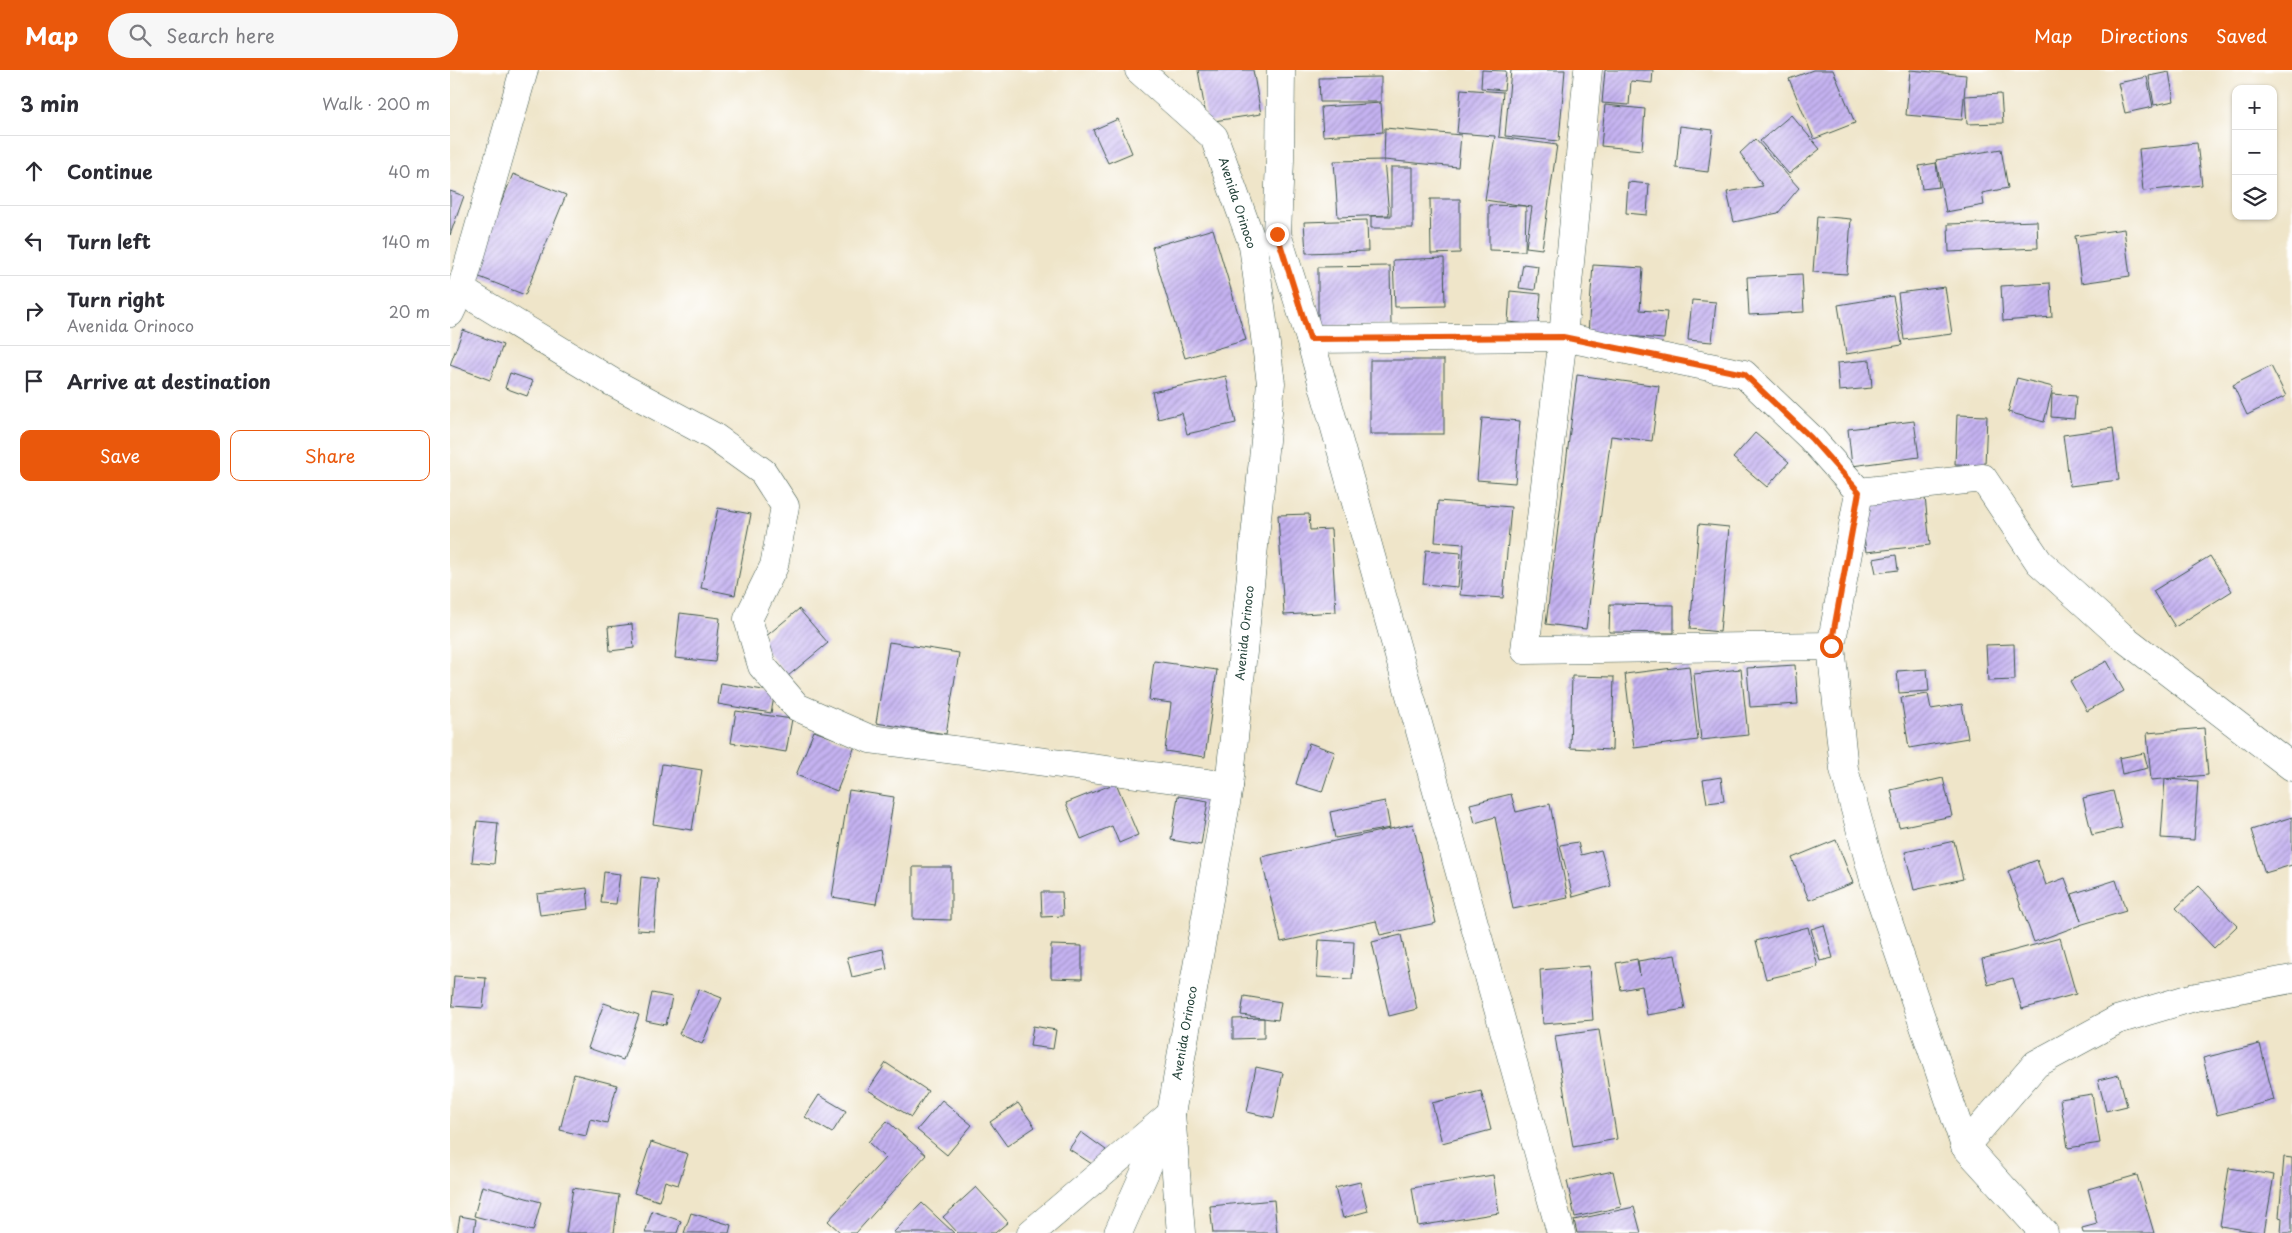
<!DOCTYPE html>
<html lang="en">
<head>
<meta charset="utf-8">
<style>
  :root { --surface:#fff; --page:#f7f7f7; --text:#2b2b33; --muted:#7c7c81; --line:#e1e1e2; --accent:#ea580c }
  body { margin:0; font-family:"Playpen Sans",sans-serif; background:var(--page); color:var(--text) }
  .controls { position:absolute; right:15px; top:15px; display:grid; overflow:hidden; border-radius:10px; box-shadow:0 1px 4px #0004 }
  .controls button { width:45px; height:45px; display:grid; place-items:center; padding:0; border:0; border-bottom:1px solid var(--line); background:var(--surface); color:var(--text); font:25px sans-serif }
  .stop { position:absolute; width:15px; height:15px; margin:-11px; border:4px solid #ea580c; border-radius:50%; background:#fff }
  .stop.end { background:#ea580c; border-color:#fff; box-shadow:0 1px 5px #0008 }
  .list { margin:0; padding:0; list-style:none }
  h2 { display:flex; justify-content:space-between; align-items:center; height:65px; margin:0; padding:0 20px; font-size:21px }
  h2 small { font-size:16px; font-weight:400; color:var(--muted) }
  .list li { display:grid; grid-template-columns:32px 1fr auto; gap:15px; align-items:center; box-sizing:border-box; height:70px; padding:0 20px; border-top:1px solid var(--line) }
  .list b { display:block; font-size:19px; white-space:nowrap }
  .list p { margin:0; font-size:16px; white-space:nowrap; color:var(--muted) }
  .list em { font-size:16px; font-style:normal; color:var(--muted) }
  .actions { display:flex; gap:10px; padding:15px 20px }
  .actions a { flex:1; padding:11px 0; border:1px solid var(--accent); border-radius:10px; text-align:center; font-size:18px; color:var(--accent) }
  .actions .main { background:var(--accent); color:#fff }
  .icon { flex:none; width:28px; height:28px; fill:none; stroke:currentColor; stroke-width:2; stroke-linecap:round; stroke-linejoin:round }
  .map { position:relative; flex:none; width:1842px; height:1163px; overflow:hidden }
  header { display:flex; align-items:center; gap:30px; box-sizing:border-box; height:70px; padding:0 25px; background:var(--accent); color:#fff }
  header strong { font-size:24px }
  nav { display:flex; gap:28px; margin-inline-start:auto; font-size:18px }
  .search { width:350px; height:45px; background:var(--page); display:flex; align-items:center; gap:12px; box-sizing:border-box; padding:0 18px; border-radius:28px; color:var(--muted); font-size:19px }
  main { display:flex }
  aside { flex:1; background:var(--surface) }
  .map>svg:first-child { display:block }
</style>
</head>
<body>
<header>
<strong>Map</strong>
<div class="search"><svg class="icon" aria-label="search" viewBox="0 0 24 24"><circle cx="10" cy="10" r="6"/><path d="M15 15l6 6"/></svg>Search here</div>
<nav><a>Map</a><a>Directions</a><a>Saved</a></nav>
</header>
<main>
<aside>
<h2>3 min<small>Walk · 200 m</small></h2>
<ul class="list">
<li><svg class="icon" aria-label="ahead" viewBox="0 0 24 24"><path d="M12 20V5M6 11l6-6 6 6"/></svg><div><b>Continue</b></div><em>40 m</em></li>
<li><svg class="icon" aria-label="left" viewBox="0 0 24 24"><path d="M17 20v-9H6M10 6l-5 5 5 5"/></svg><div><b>Turn left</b></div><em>140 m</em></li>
<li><svg class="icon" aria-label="right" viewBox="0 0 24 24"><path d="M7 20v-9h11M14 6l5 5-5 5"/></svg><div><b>Turn right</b><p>Avenida Orinoco</p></div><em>20 m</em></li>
<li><svg class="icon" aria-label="arrive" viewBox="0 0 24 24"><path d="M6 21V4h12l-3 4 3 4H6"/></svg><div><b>Arrive at destination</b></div></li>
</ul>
<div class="actions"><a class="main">Save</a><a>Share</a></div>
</aside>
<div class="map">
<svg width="1842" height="1163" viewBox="0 0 1842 1163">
  <defs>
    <pattern id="building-hatch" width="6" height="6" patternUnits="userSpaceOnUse" patternTransform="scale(1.25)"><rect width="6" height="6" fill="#c5b2f1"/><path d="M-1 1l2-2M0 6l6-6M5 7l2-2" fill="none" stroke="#9f92c4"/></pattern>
  </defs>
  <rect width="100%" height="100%" fill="#fff"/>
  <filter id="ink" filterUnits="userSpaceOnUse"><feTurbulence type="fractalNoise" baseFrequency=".02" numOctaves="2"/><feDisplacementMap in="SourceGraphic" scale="10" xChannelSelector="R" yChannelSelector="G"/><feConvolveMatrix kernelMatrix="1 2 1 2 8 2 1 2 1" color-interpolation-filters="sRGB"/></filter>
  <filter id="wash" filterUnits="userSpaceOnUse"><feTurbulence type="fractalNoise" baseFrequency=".0096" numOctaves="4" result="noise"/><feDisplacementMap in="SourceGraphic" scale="20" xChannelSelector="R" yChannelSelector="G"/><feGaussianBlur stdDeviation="1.12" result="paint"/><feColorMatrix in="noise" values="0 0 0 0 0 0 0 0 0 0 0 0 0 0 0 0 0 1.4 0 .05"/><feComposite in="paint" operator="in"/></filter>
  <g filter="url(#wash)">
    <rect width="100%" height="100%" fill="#efe5c9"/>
    <g id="blocks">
      <g fill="url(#building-hatch)">
        <path d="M748,0H803L811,44L757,52Z"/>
        <path d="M1032,0L1056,1L1054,20L1031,18Z"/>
        <path d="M1061,0H1115L1109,71L1055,66Z"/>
        <path d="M1155,0H1203L1202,13L1181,11L1179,35L1152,33Z"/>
        <path d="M1363,0H1383L1405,53L1364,69L1339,9Z"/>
        <path d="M1460,0L1516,5L1512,50L1456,45Z"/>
        <path d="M1719,2L1724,31L1704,35L1699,6Z"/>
        <path d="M931,7V32H870L869,8Z"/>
        <path d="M1697,7L1703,37L1675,43L1668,13Z"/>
        <path d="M1011,19L1053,22L1049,67L1107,75L1092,179L1076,177L1082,137L1035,130L1045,66L1007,63Z"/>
        <path d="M1551,24L1553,53L1517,54L1515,26Z"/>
        <path d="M931,33L933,62L873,66L871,37Z"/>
        <path d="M1155,35L1195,39L1192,80L1151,76Z"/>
        <path d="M1341,45L1370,79L1339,104L1310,71Z"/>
        <path d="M668,49L682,83L658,93L643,60Z"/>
        <path d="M1230,56L1263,60L1258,102L1226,98Z"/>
        <path d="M935,58L1011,65L1008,97L934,90Z"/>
        <path d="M1305,69L1349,118L1328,143L1284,152L1277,122L1313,116L1290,83Z"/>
        <path d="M1747,73L1752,115L1693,121L1689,79Z"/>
        <path d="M1551,79L1558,118L1532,123L1534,135L1496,142L1486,90Z"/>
        <path d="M934,90L939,145L888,147L884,91Z"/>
        <path d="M1486,93L1489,117L1472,119L1469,96Z"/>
        <path d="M941,97H963V158H921V146H941Z"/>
        <path d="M63,104L116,125L75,225L22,204Z"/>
        <path d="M1178,112L1199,114L1197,145L1176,143Z"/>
        <path d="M0,121L14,126L0,165Z"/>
        <path d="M980,129H1010V183L981,184Z"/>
        <path d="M1039,135L1076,136L1075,181L1039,180Z"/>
        <path d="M1367,146L1401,149L1397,204L1363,202Z"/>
        <path d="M917,150L918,181L856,183L854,152Z"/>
        <path d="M1587,151L1588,178L1499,182L1498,154Z"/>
        <path d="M763,159L796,270L735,288L702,177Z"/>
        <path d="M1674,159L1680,206L1631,213L1625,166Z"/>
        <path d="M994,188L995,236L945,237L943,190Z"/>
        <path d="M1073,194L1088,196L1085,220L1069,218Z"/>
        <path d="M1143,195L1193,198L1190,240L1217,242L1214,269L1138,263Z"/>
        <path d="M940,196L941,255L868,256V197Z"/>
        <path d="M1352,204L1354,242L1299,245L1297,207Z"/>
        <path d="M1600,213L1602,247L1553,251L1551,216Z"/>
        <path d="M1495,217L1502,264L1454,270L1448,223Z"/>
        <path d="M1060,221L1091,224L1088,255L1058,252Z"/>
        <path d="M1443,226L1452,275L1396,284L1388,235Z"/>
        <path d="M1242,230L1266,232L1262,272L1238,270Z"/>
        <path d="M13,260L53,275L40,310L0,295Z"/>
        <rect x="920" y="290" width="74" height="74"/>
        <path d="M1420,290L1422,318L1389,321L1387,293Z"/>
        <path d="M1821,296L1836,326L1797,345L1783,315Z"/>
        <path d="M60,303L83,311L77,326L55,318Z"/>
        <path d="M1127,305L1209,316L1202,371L1161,366L1136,559L1096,554Z"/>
        <path d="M776,306L786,353L737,364L732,343L708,349L702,322Z"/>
        <path d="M1567,308L1603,317L1594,352L1558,342Z"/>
        <path d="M1602,324L1626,326L1624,349L1601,347Z"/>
        <path d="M1507,345L1537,346L1535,395L1505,394Z"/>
        <path d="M1032,348L1070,351L1065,413L1027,410Z"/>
        <path d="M1464,351L1469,387L1402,396L1398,359Z"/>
        <path d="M1663,358L1669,410L1620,416L1613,365Z"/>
        <path d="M1305,363L1339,392L1317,417L1283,388Z"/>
        <path d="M1475,427L1480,475L1416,482L1410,434Z"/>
        <path d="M988,431L1061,437L1053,528L1010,525L1014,474L985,472Z"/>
        <path d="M268,438L301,444L285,525L251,518Z"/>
        <path d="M859,444L860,460L881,459L886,542L834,545L828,445Z"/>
        <path d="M1249,454L1279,457L1270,562L1240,559Z"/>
        <path d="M976,480L1011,483L1008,517L973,514Z"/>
        <path d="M1446,485L1448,500L1426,503L1423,489Z"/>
        <path d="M1760,486L1782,521L1725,557L1703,521Z"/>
        <path d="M1160,534L1224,535V563L1159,562Z"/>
        <path d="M349,539L378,573L338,606L309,572Z"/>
        <path d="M230,543L270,548L265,592L225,588Z"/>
        <path d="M182,554L184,578L160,581L158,557Z"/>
        <path d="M439,572L509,583L496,664L426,653Z"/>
        <path d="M1564,574L1565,610L1538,611L1536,575Z"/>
        <path d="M704,591L767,600L755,687L715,681L721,633L699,630Z"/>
        <path d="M1657,591L1674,621L1637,641L1620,611Z"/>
        <path d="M1345,595L1348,634L1300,637L1297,598Z"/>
        <path d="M1239,596L1248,670L1184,678L1175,604Z"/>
        <path d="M1291,599L1298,665L1251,670L1244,604Z"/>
        <path d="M1477,599L1479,621L1449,623L1447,601Z"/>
        <path d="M1122,606L1164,607L1162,680L1120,678Z"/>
        <path d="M271,613L325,622L321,643L268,634Z"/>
        <path d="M1478,624L1481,639L1512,634L1518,668L1459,678L1451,628Z"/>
        <path d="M286,641L342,649L336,682L281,673Z"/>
        <path d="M1754,658L1758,705L1701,710L1697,663Z"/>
        <path d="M364,661L405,676L387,721L346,705Z"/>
        <path d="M859,673L885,682L872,722L846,714Z"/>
        <path d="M1694,683L1698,698L1672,704L1669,688Z"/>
        <path d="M212,694L252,700L242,760L203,754Z"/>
        <path d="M1271,707L1274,731L1257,733L1253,710Z"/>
        <path d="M1493,708L1502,746L1449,757L1441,720Z"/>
        <path d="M1715,709L1748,711L1744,770L1711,768Z"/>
        <path d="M666,713L688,765L669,773L662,756L631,769L616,733Z"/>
        <path d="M399,720L444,727L426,834L382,827Z"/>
        <path d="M1663,721L1672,758L1642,765L1633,728Z"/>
        <path d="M1061,724L1066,742L1100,734L1118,828L1063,839L1045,747L1025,753L1020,734Z"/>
        <path d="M728,726L758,731L751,775L721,770Z"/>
        <path d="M935,731L940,758L885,768L880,742Z"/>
        <path d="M1842,747V795L1815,803L1801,760Z"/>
        <path d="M27,751L48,753L44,794L22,792Z"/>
        <path d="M963,754L986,853L930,865L926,851L831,872L811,787Z"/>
        <path d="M1386,770L1403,813L1359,830L1342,788Z"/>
        <path d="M1504,771L1513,809L1464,820L1455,782Z"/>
        <path d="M1128,772L1131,785L1151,780L1161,816L1123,827L1110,775Z"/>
        <path d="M1587,790L1596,815L1615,808L1631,851L1622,824L1666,810L1676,841L1633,854L1584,872L1558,801Z"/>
        <path d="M463,797H501V850L463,849Z"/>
        <path d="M154,802L170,804L166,834L151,833Z"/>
        <path d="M191,807L208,809L204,861L187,860Z"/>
        <path d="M1749,816L1787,856L1764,878L1726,838Z"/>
        <path d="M137,818L139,839L90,845L87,824Z"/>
        <path d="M591,822H612L613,846L592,847Z"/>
        <path d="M1374,855L1383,888L1370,891L1361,859Z"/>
        <path d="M1358,857L1368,897L1316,909L1306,871Z"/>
        <path d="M951,865L967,939L939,946L922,872Z"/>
        <path d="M1610,868L1626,924L1572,939L1563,908L1538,915L1532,889Z"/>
        <path d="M869,870L904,872L902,909L867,907Z"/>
        <path d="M601,875L632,876V909L601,908Z"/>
        <path d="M433,879L437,899L402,907L397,887Z"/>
        <path d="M1225,885L1235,939L1197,945L1192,916L1171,920L1166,893L1187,889L1190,906L1188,891Z"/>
        <path d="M1139,896L1143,950L1093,954L1090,900Z"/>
        <path d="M4,906L36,908L33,938L2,936Z"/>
        <path d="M249,919L272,928L252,974L229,964Z"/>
        <path d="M202,923L222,927L216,955L196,951Z"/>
        <path d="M794,926L831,932L828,950L791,945Z"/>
        <path d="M154,933L189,945L173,990L138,978Z"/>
        <path d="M814,948V968L783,969V949Z"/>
        <path d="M583,956L606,960L603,979L580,976Z"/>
        <path d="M1149,960L1167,1069L1123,1077L1105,966Z"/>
        <path d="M1810,974L1824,1030L1767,1045L1753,988Z"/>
        <path d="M436,993L478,1021L461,1047L418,1020Z"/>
        <path d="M806,997L833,1003L824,1048L797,1042Z"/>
        <path d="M124,1004L167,1015L157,1053L140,1049L136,1066L110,1060Z"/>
        <path d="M1669,1005L1677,1036L1656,1041L1648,1010Z"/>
        <path d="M1031,1021L1041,1060L992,1073L982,1033Z"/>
        <path d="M1642,1024L1650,1073L1618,1078L1610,1029Z"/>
        <path d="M369,1025L396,1041L382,1063L355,1047Z"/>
        <path d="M492,1030L522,1055L497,1085L467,1060Z"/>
        <path d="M568,1033L585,1057L557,1076L540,1052Z"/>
        <path d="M437,1051L476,1085L406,1163H391L378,1151L435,1088L418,1072Z"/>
        <path d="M631,1062L656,1080L645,1096L619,1079Z"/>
        <path d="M201,1072L238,1084L228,1115L215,1111L209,1131L184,1123Z"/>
        <path d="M1834,1087L1842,1088V1163H1831L1832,1148L1829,1147Z"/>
        <path d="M1779,1098L1824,1105L1814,1163L1770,1156Z"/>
        <path d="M1163,1101L1171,1137L1125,1147L1117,1111Z"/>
        <path d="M1043,1105L1049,1143L968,1156L962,1118Z"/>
        <path d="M1687,1105L1704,1163H1633L1632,1158L1647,1154L1638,1119Z"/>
        <path d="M910,1112L918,1141L893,1148L885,1118Z"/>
        <path d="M32,1116L91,1132L83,1161L24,1146Z"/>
        <path d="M526,1117L558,1152L545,1163H508L493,1147Z"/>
        <path d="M123,1118L169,1125L164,1163H116Z"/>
        <path d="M824,1130L827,1163H763L760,1136Z"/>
        <path d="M472,1133L504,1163H443Z"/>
        <path d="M1184,1137L1191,1163H1127L1124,1150Z"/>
        <path d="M202,1141L231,1151L227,1163H195Z"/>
        <path d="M241,1143L281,1155L279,1163H234Z"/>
        <path d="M10,1146L26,1149L24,1163H7Z"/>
      </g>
    </g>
  </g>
  <g filter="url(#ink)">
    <use href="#blocks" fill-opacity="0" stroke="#3e564a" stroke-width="1"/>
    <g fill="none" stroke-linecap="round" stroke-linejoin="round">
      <g stroke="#3e564a" stroke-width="29">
        <g id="street">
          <path d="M689,0L764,67L803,175L821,313L779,716L721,1044L731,1163"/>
          <path d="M831,0L830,90L827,164L860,269L1111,1163"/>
          <path d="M1138,0L1113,267L1075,580L1381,576"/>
          <path d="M11,220L162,312L263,366L313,402L335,436L324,496L298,549L312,596L347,637L420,669L779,716"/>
          <path d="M0,243L11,220L74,0"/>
          <path d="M860,269L1113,267L1294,304L1361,368L1409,422L1381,576L1394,699L1425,813L1515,1076L1594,1163"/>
          <path d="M1409,422L1533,408L1589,492L1670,565L1842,697"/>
          <path d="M1515,1076L1586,994L1667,950L1741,928L1842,909"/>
          <path d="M581,1163L721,1044"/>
          <path d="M668,1163L718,1050"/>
        </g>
      </g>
      <use href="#street" stroke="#fff" stroke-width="28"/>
    </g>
  </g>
  <g fill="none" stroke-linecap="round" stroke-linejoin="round" filter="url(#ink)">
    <path stroke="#ea580c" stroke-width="6" d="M827,164L860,269L1113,267L1294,304L1361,368L1409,422L1381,576"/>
  </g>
  <g text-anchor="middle" stroke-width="4.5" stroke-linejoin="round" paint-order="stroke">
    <g font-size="12" fill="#1f3d34" stroke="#fff">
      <text transform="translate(787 133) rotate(72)" y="4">Avenida Orinoco</text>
      <text transform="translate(795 563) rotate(-84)" y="4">Avenida Orinoco</text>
      <text transform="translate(735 963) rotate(-80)" y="4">Avenida Orinoco</text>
    </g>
  </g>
</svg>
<div class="controls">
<button>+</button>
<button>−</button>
<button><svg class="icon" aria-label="layers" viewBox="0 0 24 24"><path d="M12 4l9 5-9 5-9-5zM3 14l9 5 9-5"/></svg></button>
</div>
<div class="stop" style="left:1381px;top:576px"></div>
<div class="stop end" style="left:827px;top:164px"></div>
</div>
</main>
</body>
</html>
